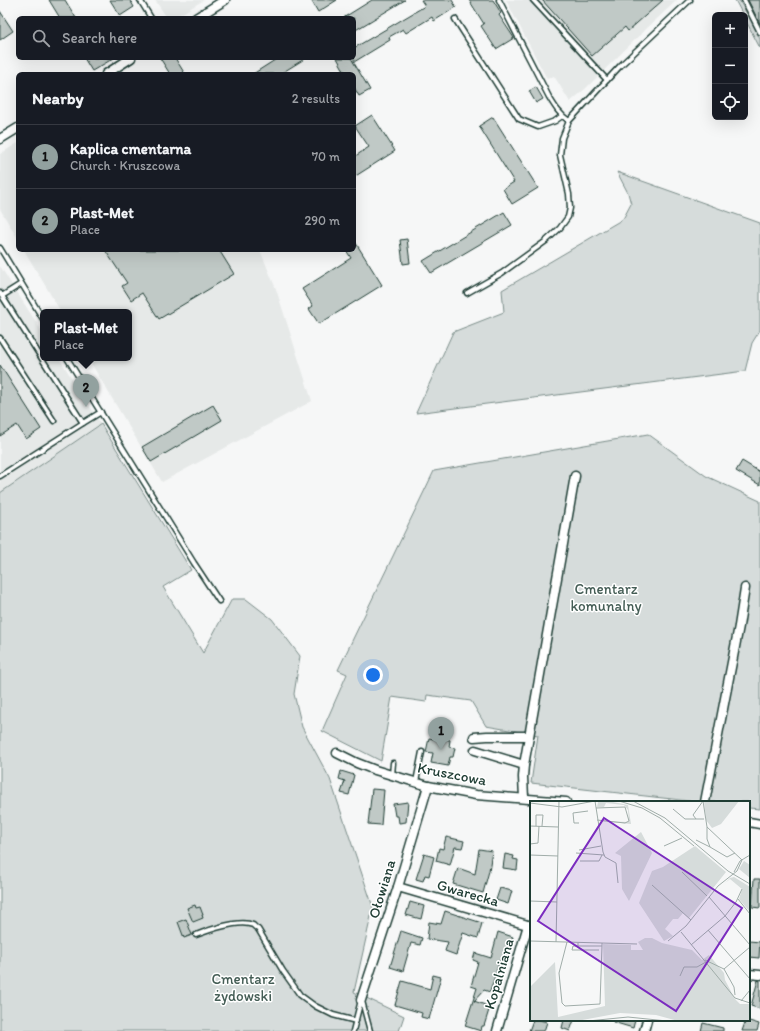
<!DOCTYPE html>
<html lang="en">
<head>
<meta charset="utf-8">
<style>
  :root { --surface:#171b24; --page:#242831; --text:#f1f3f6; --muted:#9ea1a6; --line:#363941; --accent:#92a19f }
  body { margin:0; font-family:Itim,sans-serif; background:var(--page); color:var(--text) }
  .controls { position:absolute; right:12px; top:12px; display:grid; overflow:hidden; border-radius:6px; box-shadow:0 4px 16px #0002 }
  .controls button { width:36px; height:36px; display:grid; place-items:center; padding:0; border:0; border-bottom:1px solid var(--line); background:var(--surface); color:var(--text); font:20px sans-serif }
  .you { position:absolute; left:373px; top:675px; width:14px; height:14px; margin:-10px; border:3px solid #fff; border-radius:50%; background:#1a73e8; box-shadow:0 0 0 6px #1a73e833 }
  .badge { display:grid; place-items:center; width:26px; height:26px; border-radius:50%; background:var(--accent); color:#111; font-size:13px; font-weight:700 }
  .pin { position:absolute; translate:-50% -33px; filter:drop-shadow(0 1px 2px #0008) }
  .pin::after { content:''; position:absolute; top:21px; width:14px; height:12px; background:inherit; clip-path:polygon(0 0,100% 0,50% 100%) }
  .popup { position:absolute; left:40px; top:309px; width:92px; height:52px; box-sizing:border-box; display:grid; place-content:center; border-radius:6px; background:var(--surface); filter:drop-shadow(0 1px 3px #0005); font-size:13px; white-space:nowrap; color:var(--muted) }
  .popup b { font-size:15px; color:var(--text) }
  .popup::after { content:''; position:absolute; left:50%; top:100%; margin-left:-8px; border:8px solid transparent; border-top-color:var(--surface) }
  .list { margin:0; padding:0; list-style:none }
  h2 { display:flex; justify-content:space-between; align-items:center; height:52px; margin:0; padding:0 16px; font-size:17px }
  h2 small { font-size:13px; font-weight:400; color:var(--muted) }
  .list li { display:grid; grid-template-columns:26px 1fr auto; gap:12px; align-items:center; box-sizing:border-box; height:64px; padding:0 16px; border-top:1px solid var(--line) }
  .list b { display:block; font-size:15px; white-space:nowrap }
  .list p { margin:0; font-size:13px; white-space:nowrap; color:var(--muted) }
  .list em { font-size:13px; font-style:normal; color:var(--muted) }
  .icon { flex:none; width:22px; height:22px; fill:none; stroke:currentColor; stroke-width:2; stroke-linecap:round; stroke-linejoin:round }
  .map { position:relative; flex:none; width:760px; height:1031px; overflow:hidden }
  .search { position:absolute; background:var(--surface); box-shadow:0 4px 16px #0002; left:16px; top:16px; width:340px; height:44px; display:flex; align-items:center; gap:10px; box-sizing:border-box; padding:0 14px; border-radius:6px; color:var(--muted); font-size:15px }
  .panel { position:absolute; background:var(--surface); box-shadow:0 4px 16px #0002; left:16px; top:72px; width:340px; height:180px; border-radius:6px }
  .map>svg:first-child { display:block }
</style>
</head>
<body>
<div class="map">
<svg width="760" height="1031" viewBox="0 0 760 1031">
  <rect width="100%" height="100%" fill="#f6f7f7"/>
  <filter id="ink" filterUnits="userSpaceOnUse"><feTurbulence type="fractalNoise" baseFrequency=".025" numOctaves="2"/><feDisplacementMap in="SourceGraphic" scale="8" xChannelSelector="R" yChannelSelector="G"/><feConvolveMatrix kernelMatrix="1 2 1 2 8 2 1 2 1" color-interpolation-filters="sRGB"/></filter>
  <g filter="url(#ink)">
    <g fill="#e6e9e8">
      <path d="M155,0H204L174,18H167Z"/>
      <path d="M506,0H677L643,32L584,90L570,102L554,76L547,79Z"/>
      <path d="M735,0H760V48L745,19V15H743Z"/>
      <path d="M18,143V239L0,209V154Z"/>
      <path d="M24,250H260L276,289L312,401L162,482L88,358H129V312H61Z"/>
      <path d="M0,266L43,333V358H59L101,424L0,493Z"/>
    </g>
    <g fill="#d6dcdb" stroke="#7a8c88">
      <path d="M735,0H739L749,17L760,39V48L745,19V15H743Z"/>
      <path d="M617,172L760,223V330L752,343L745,371L416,413L453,332L504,312L502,290L623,219L631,204L628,193Z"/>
      <path d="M101,424L191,570L163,587L203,653L232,599H246L272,619L300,656L294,694L302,727L330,779L373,907L354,992L404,1016L399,1031H0V493Z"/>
      <path d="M648,434L706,476L760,501V809L749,808V802H698L531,783L538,735L486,726L471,701L427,695L426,702L392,697L381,761L322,731L347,674L338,670L434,471Z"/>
    </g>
    <g fill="#c0c9c6" stroke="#1f3d34">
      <path d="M49,0H65L76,18H60Z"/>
      <path d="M110,0H130L134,7L120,16Z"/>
      <path d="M311,0H337L318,12Z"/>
      <path d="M372,0H405L354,31V18H343Z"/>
      <path d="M421,0H452L456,7L434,21L432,17L406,33L403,29L389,37L390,40L354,62V48L425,6Z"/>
      <path d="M469,0H493L501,13L499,15L514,38L496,49L481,26L484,24Z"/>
      <path d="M542,0H663L628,31L625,27L592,56Z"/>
      <path d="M748,0H760V24Z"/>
      <path d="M0,11L13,31L0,40Z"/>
      <path d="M84,58H114L92,71Z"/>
      <path d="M160,58H175L185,74H170Z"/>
      <path d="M278,58H306L280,74H253Z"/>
      <path d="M337,58H351L370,90L359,96L354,87V74H346Z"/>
      <path d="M536,87L543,99L536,103L529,91Z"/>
      <path d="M372,115L395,151L354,177V157L369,147L355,126Z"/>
      <path d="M493,117L538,188L512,204L503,189L514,182L479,126Z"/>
      <path d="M504,212L512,225L431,273L423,261Z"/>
      <path d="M407,239L410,263L403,264L400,240Z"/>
      <path d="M354,240L382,285L319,324L309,309L313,306L302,289L351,258L346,250H354Z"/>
      <path d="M105,250H219L234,274L159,319L142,293L131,300L122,286L127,283Z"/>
      <path d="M0,365L41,429L26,439L17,425L0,436Z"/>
      <path d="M213,405L222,420L151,462L142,447Z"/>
      <path d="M742,461L760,472V485L736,471Z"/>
      <path d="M429,738L440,740V738L450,740L449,747L455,748L453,757H450L448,766L431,763L433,753L426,752Z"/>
      <path d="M341,771L354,775L349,795L341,793L345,781L339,779Z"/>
      <path d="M372,789L384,790L381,825L368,824Z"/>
      <path d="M408,802L406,822L399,823L398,816H395L393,804Z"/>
      <path d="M446,837L464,841L462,848L455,847L450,865L436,861L439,848L443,849Z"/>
      <path d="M479,849L492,851L489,871L483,893L453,884L458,868L475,874Z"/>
      <path d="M424,854L434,857L429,876L425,875L423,881L416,879Z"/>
      <path d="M505,854L514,856L513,859L518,860L517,870L503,868Z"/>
      <path d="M754,879H760V908L752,907Z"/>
      <path d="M500,888L512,891L508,904L496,900Z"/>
      <path d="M410,902L424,906L421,919L406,915Z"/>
      <path d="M195,905L196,908L200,907L203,915H202L203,918L193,922L187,908Z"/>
      <path d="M445,911L482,923L478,938L463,933L456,955L445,951L448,942L427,939L429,922L441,924Z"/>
      <path d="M186,919L192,935L184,938L178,922Z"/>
      <path d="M401,931L422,938L420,945L411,943L403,971L390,967Z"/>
      <path d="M498,932L513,937L506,961L500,960L490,992L484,990L474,1001L488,1006L487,1010H489L484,1026H482L481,1031L465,1026L477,988L471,986L478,962L473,960L475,953L491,958Z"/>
      <path d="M749,941L760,942L759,958L749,957Z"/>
      <path d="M433,975L441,977L429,1019L421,1017L422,1013L395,1005L402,981L430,989Z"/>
      <path d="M758,980L760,981V1009L751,1006Z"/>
      <path d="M533,1020H539L547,1022L544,1031H529Z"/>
      <path d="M564,1020H574L570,1031L562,1028Z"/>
      <path d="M613,1020H635L633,1028L613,1022Z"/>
      <path d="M746,1020L759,1024L757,1031H742Z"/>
      <path d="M703,1023L723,1028V1031H701Z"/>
    </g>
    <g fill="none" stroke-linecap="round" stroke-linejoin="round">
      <g stroke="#1f3d34" stroke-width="7">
        <g id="lane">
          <path d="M140,0L151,18"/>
          <path d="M499,0L549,97C555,107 560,115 569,121"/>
          <path d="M533,0L607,80"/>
          <path d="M744,0L760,32"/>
          <path d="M455,19L519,119L538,127L555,121L562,116"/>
          <path d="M0,248L43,319"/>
          <path d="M0,293L2,296L21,284"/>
          <path d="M467,293L502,273L546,241L560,228L568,217L570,208L569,194L560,155L562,138L569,121L621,65L690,0"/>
          <path d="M2,296L83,423L101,412"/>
          <path d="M0,338L54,421"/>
          <path d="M67,358L194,563L219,601"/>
          <path d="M0,476L83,423"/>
          <path d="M392,775L393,763"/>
          <path d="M416,782L422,752"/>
          <path d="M196,935C209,930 239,919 253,925C253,925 257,929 258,929L283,971L300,995L315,1006L333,1015L356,1021"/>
          <path d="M362,1001L370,1031"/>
          <path d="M353,1031L361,1000"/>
        </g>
      </g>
      <g stroke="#1f3d34" stroke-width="11">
        <g id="street">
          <path d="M196,18L225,0"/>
          <path d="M106,74L131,58"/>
          <path d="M0,139L18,128"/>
          <path d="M474,737L487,736H529"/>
          <path d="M475,750L524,765"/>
          <path d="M337,753L357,763L375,770L428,786L476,795L566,802"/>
          <path d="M524,798L523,777L524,765L575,476"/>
          <path d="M705,802L739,626L745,588"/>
          <path d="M749,822L760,824"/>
          <path d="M398,887L531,926"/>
          <path d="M749,974L760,975"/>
          <path d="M361,1000L398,887L428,786"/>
          <path d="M497,1031L528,925"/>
          <path d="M644,1031L647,1020"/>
        </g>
      </g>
      <use href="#lane" stroke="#fff" stroke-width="4"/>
      <use href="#street" stroke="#fff" stroke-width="8"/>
    </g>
  </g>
  <g text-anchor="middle" stroke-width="3" stroke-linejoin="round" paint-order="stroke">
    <g font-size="15" fill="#445d55" stroke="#fff">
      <text x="606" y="594">Cmentarz<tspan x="606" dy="17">komunalny</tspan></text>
      <text x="243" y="984">Cmentarz<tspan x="243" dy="17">żydowski</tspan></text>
    </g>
    <g font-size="15" fill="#1f3d34" stroke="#fff">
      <text transform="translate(452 774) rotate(11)" y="5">Kruszcowa</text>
      <text transform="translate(382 889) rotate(-73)" y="5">Ołowiana</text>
      <text transform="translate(468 893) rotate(16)" y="5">Gwarecka</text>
      <text transform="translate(499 974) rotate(-74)" y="5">Kopalniana</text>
    </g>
  </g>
  <g transform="translate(530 801)">
    <rect width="220" height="220" fill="#f6f7f7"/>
    <path d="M174,0H209L191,23L182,27L176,19ZM68,1H83L98,4L101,23L68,20L99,21L98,9L94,4L76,2L74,6H67ZM111,31L122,52L99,100L92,88L91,55L85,52ZM165,45L196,71L159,117L153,112L148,118H143L135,128L143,135L134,140L109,102L122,70L133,66ZM214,60L220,64V77L209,68ZM204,76L220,86V111L209,98L212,88L200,78L195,82L200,77ZM115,137H122L132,142L162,149L172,159L179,154L194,172L195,179L205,198L210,203H220V220H148L126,214L90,212L47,220H0V186L25,161L28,216L75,205L73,143L101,144V149H113L108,141Z" fill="#d6dcdb"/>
    <path fill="none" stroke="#a0ada9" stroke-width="1" d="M89,0L112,7L130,17L164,45M103,0L135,17L198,70L220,83M173,0L177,26L212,59M0,2L32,6L65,0L73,51L75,56L86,62L88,82M66,7L95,6L99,20L95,22L67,19M143,8L155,18H174M166,18L163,14L173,0M49,22H44L43,12L58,10M0,25L28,26M6,25V14H13L12,25M177,26V38L180,46L197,56L205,52M166,39L180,46M0,43L8,42L9,25M134,45L152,37M49,49L71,45M46,52L74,54M0,54L28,55M50,60H69L72,54M152,71L177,95M204,71L210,60L220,54M122,84L161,119M179,96L220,144M208,98L220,113M0,100L27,101M178,129L220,178M151,131L205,197L220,202M0,140L107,143M138,140L156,125L188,85L207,70L212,59M26,141L29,0M37,141L29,172L32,202L35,205L70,203L72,145M48,142V145H43L42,149H69M161,144L195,115L206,101L212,88M48,145H72V142M175,159L194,168M194,168L220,146M194,168L204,186L205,194M150,175L154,166H167L176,161M211,200L220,189M58,220L98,216L137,220"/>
    <path fill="#7b2cbf" fill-opacity="0.15" stroke="#7b2cbf" stroke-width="2" d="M74,17L212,107L146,210L8,120Z"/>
    <rect width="220" height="220" fill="none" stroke="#1f3d34" stroke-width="2"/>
  </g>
</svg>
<div class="controls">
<button>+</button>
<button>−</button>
<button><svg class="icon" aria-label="locate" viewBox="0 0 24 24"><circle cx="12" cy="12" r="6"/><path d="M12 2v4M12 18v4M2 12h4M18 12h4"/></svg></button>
</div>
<div class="you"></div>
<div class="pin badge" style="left:441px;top:750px">1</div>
<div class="pin badge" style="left:86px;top:407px">2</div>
<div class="popup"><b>Plast-Met</b>Place</div>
<div class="search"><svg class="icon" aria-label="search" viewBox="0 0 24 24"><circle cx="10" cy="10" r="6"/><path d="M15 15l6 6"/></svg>Search here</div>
<section class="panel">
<h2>Nearby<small>2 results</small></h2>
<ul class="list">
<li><span class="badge">1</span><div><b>Kaplica cmentarna</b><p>Church · Kruszcowa</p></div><em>70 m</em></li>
<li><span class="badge">2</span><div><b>Plast-Met</b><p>Place</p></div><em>290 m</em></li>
</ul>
</section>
</div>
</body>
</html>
